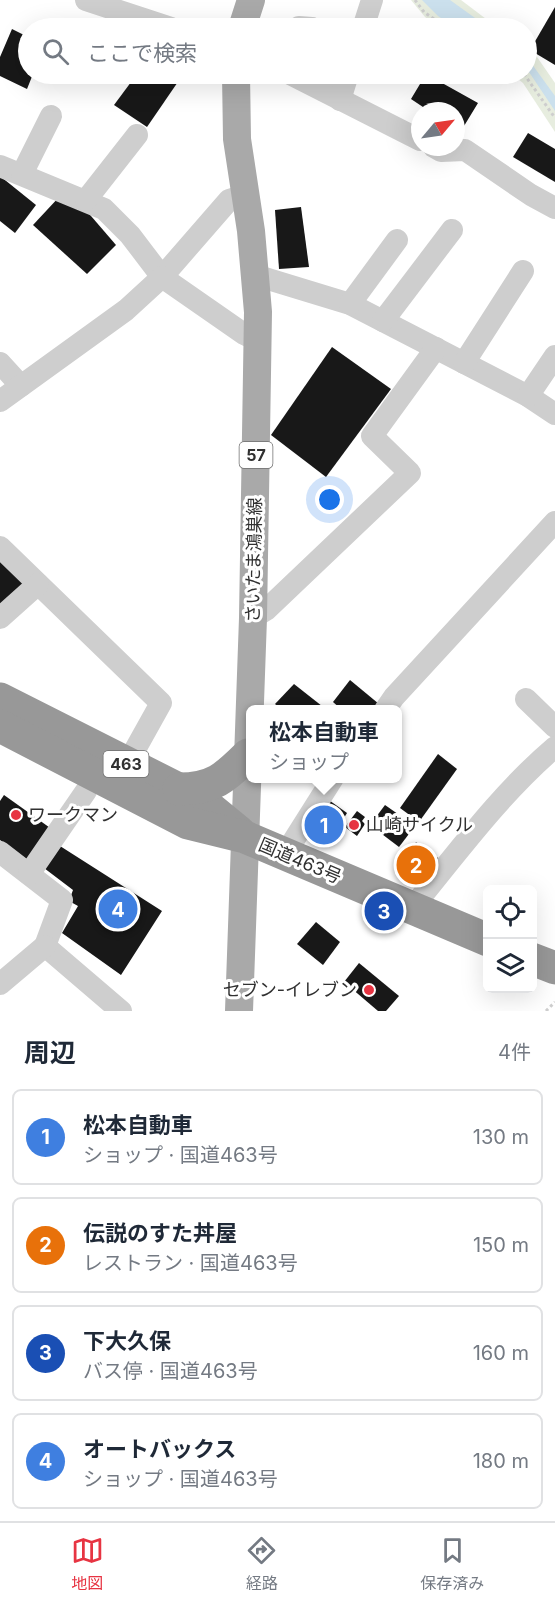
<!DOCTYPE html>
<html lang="ja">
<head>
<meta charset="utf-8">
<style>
  :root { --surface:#fff; --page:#f2f2f3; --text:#1f2937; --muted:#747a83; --line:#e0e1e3; --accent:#e73442 }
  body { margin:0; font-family:Inter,"Noto Sans JP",sans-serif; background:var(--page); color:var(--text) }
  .controls { position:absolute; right:18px; bottom:18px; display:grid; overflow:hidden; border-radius:9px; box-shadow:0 6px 24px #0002 }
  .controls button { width:54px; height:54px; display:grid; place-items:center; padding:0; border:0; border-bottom:2px solid var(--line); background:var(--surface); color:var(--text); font:30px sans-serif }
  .compass { position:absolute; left:411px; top:102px; width:54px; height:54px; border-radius:50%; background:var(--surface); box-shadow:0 6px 24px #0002; rotate:61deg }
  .you { position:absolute; left:330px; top:500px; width:21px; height:21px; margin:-15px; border:4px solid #fff; border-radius:50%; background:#1a73e8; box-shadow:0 0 0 9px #1a73e833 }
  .badge { display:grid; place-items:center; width:39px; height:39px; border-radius:50%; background:var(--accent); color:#fff; font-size:20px; font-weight:700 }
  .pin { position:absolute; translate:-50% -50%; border:3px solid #fff; box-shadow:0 2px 6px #0006 }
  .popup { position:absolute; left:246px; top:705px; width:156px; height:78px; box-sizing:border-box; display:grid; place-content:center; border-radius:9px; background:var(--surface); filter:drop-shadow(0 2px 4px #0005); font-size:20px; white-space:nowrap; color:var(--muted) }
  .popup b { font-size:22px; color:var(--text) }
  .popup::after { content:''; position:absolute; left:50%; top:100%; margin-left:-12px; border:12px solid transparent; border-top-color:var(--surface) }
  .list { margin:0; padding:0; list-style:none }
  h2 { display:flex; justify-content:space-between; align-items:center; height:78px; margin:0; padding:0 24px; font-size:26px }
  h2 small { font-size:20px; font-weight:400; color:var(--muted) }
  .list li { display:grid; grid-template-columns:39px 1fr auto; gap:18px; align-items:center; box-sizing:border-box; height:96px; margin:0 12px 12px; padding:0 12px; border:2px solid var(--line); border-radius:9px }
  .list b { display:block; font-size:22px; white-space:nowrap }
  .list p { margin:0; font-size:20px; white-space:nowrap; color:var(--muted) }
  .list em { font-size:20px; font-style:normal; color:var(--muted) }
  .icon { flex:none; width:33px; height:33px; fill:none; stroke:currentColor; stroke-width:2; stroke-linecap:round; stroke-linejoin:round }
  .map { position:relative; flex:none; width:555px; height:1011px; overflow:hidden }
  .search { position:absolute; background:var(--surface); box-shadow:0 6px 24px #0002; left:18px; right:18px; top:18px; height:66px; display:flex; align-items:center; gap:15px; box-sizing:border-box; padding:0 21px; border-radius:33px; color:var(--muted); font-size:22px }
  .sheet { height:510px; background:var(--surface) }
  nav { display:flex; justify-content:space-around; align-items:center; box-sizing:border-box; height:84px; border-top:2px solid var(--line); background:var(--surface); font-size:16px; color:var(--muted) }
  nav a { display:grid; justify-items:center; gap:3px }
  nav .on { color:var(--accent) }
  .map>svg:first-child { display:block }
</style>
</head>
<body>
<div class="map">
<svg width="555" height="1011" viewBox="0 0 555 1011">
  <rect width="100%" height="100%" fill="#fff"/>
  <g fill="#e7eddf">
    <path d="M411,0H461L498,28H440L425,17Z"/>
    <path d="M527,50L537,57L555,83V132L523,83L512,74H526Z"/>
  </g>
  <g fill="#cbe0ed">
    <path d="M422,0H450L489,28H456L438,16Z"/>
    <path d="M526,56L555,96V111L527,69Z"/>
  </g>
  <g fill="#181818">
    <path d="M555,7V65L530,50Z"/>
    <path d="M12,29L28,37V74H33L27,89L0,76V57Z"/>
    <path d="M137,74H178L182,76L147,127L114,105Z"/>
    <path d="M426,74L478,103L461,131L456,128V111H429L411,99Z"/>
    <path d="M528,133L555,149V182L513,157Z"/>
    <path d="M0,176L36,205L15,233L0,221Z"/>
    <path d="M60,196L85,209L116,245L87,274L33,225Z"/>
    <path d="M301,207L309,267L279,269L275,210Z"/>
    <path d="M332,347L391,389L326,477L271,435Z"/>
    <path d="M0,555L28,584L0,610Z"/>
    <path d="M350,680L379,704L375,710H342L333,702Z"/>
    <path d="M294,684L327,710H282L275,704Z"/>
    <path d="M438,754L457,769L419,822L400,808Z"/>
    <path d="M4,795L53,830L29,861L0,840V801Z"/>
    <path d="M326,798L347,813L327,845L305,832Z"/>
    <path d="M385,805L415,826L399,847L370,825Z"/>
    <path d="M357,811L365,817L362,821L365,824L357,836L345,827Z"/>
    <path d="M416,842L438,858L419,884L396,870Z"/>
    <path d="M60,846L162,911L121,975L62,933L78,906L69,901L73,890L44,868Z"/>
    <path d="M316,922L340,942L323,965L297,944Z"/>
    <path d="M359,963L399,996L386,1011H378L344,982Z"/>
  </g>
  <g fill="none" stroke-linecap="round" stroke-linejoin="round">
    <g stroke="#cecece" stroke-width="3" stroke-dasharray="3 3" stroke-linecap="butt">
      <path d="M415,0L424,12L447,28"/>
      <path d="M524,74L555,118"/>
      <path d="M546,1011L555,1002"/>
    </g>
    <g stroke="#cecece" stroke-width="22">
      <path d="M86,0L171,28"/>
      <path d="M298,28L299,27L312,28"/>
      <path d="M363,28L372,0"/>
      <path d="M290,74L420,140"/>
      <path d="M340,100L348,74"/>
      <path d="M434,147L441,151L465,150L531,195L555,208"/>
      <path d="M0,166L104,209L130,235L162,277L229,200L245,195"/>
      <path d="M22,174L51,116"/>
      <path d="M86,200L137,135"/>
      <path d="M255,275L350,304L528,396L555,414"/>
      <path d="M350,304L397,240"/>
      <path d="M383,321L452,230"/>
      <path d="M0,363L21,386"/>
      <path d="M464,363L523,271"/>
      <path d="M528,396L555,356"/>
      <path d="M0,401L126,310L162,277L244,334L258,341"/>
      <path d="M0,547L161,703L127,764"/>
      <path d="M0,618L38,584"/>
      <path d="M253,618L266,610L410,473L372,436L436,348"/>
      <path d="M526,699L555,727"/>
      <path d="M385,710L394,697L555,522"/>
      <path d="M0,852L62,900L45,946L121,1011"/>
      <path d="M285,854L333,778"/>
      <path d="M29,874L86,791"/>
      <path d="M412,908C457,853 501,793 555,747"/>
      <path d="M0,984L45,946"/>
    </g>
    <g stroke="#a9a9a9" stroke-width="28">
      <path d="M242,28L251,0"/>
      <path d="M236,74L237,139L251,231L258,312L253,618L239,1011"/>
    </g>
    <g stroke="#989898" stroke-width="33">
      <path d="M0,699L200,800L239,832"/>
      <path d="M0,726L188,823L245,837L488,940"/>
      <path d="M179,789C213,789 225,778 248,755"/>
      <path d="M532,959L555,968"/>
    </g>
  </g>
  <g fill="#e73442" stroke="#fff" stroke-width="2">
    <circle cx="16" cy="815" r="6"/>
    <circle cx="354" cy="825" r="6"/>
    <circle cx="369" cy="990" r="6"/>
  </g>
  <g text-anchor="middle" stroke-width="6" stroke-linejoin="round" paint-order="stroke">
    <g fill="#fff" stroke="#6f6f6f" stroke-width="1.5">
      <rect x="239.5" y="442" width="33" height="26" rx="4.5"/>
      <rect x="103.5" y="751" width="45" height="26" rx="4.5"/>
    </g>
    <g font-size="16" font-weight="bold" fill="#313131">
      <text x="256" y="461">57</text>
      <text x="126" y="770">463</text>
    </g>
    <g font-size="18" fill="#313131" stroke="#fff">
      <text transform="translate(254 560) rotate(-89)" y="6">さいたま鴻巣線</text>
      <text transform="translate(300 861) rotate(23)" y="6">国道463号</text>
    </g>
    <g font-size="18" fill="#313131" stroke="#fff" text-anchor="start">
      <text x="28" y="821">ワークマン</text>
      <text x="366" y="831">山崎サイクル</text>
      <text x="357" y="996" text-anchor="end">セブン-イレブン</text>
    </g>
  </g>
</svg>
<div class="controls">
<button><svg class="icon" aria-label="locate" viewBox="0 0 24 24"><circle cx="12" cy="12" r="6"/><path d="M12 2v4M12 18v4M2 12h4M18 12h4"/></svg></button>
<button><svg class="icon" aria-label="layers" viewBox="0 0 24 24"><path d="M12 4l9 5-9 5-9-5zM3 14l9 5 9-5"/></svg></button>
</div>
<svg class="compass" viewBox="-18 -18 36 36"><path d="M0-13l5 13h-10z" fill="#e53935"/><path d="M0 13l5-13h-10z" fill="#747a83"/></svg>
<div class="you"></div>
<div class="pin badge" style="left:324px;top:825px;background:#3f7fe0">1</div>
<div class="popup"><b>松本自動車</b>ショップ</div>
<div class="pin badge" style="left:416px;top:865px;background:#e8710a">2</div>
<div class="pin badge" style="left:384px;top:911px;background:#1a4fb4">3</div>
<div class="pin badge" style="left:118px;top:909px;background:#3f7fe0">4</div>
<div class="search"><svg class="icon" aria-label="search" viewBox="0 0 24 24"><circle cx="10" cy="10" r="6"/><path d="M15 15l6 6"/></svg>ここで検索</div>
</div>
<section class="sheet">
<h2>周辺<small>4件</small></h2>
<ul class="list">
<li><span class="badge" style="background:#3f7fe0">1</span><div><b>松本自動車</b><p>ショップ · 国道463号</p></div><em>130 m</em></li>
<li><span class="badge" style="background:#e8710a">2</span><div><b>伝説のすた丼屋</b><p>レストラン · 国道463号</p></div><em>150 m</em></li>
<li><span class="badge" style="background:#1a4fb4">3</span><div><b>下大久保</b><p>バス停 · 国道463号</p></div><em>160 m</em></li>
<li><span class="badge" style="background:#3f7fe0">4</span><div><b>オートバックス</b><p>ショップ · 国道463号</p></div><em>180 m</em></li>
</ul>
</section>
<nav>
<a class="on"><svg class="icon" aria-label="map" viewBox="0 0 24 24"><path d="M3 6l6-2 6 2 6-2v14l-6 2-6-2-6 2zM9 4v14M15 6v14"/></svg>地図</a>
<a><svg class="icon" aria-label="directions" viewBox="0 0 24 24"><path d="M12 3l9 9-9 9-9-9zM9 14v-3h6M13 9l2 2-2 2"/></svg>経路</a>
<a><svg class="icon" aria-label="saved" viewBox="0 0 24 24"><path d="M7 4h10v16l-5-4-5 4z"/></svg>保存済み</a>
</nav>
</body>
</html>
